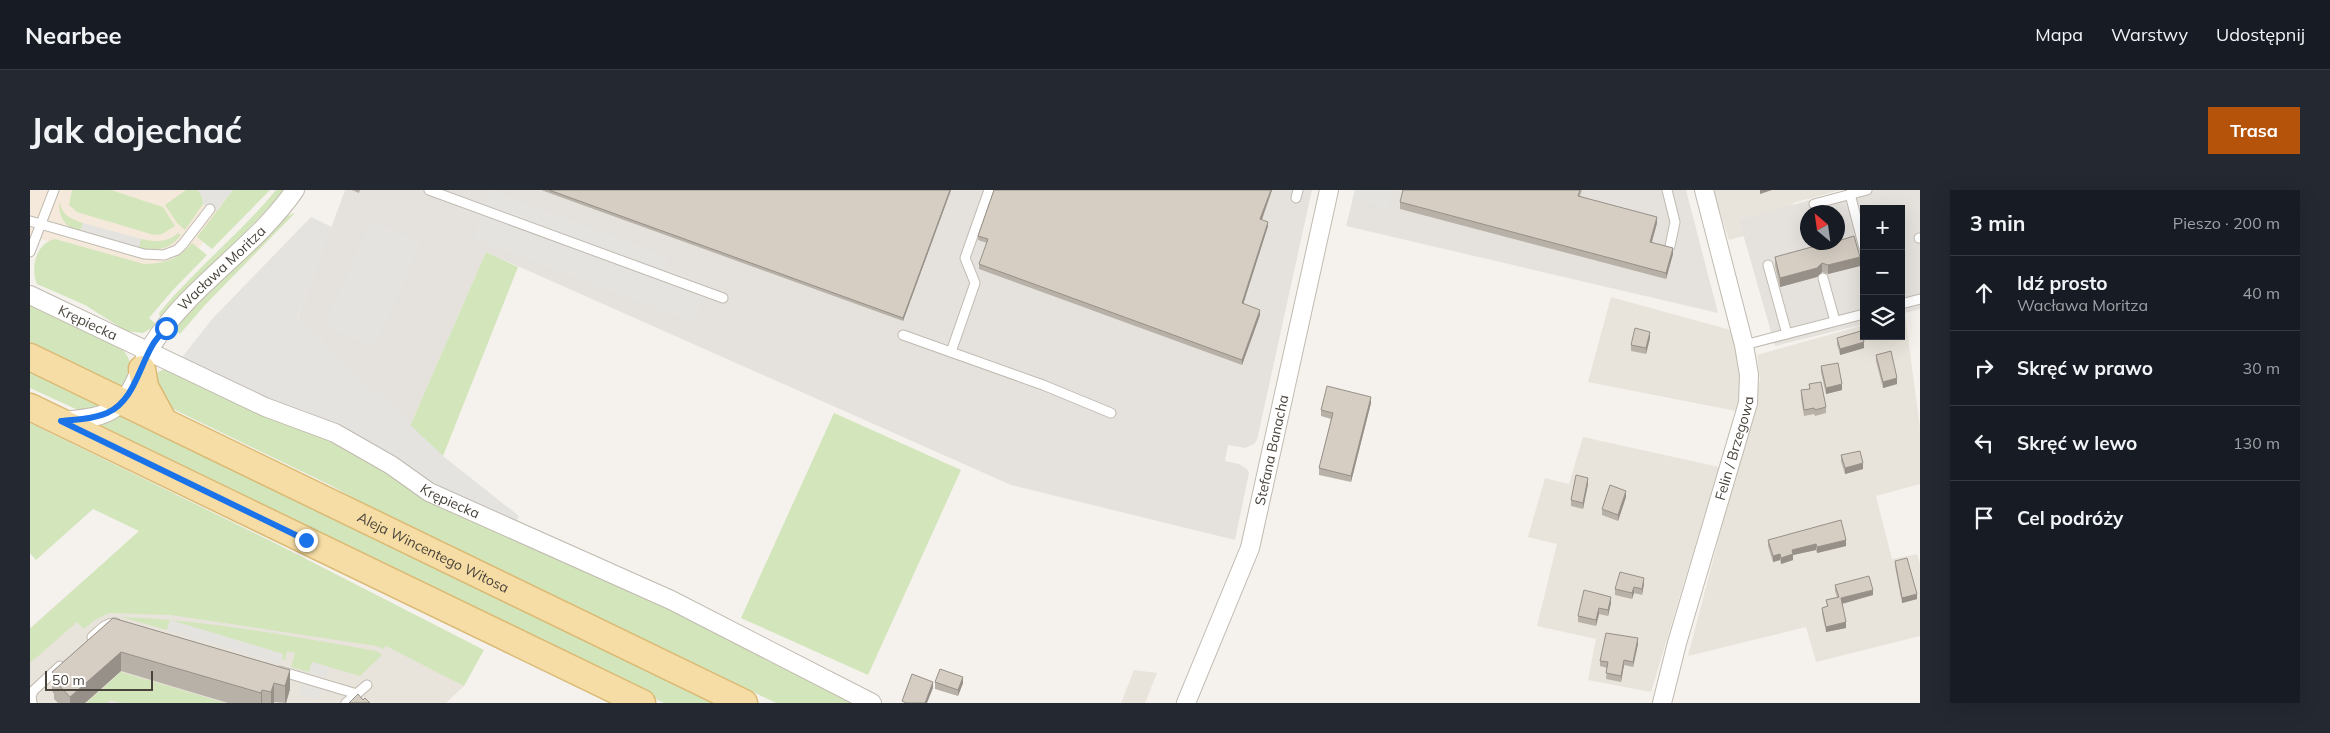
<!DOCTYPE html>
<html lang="pl">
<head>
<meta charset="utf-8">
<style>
  :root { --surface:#171b24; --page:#242831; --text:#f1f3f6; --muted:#9ea1a6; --line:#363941; --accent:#b45309 }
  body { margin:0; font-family:Mulish,sans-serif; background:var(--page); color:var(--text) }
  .controls { position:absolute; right:15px; top:15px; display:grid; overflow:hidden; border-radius:0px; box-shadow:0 5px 20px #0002 }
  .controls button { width:45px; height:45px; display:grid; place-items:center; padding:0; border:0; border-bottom:1px solid var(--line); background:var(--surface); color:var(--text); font:25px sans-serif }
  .compass { position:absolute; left:1770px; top:15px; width:45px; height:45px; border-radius:50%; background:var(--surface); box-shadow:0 5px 20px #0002; rotate:331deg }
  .scale { position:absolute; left:15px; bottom:12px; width:108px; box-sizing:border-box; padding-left:5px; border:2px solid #49433b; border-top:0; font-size:14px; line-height:18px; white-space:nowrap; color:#49433b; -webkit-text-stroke:4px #fff; paint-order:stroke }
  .stop { position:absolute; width:15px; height:15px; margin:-11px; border:4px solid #1a73e8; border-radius:50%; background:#fff }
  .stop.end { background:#1a73e8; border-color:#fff; box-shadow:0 1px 5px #0008 }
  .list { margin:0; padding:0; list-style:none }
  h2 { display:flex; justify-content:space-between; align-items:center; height:65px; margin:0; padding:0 20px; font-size:21px }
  h2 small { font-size:16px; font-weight:400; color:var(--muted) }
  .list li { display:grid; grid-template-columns:32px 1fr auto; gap:15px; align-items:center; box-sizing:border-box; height:75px; padding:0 20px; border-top:1px solid var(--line) }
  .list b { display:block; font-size:19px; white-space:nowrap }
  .list p { margin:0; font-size:16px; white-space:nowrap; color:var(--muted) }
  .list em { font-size:16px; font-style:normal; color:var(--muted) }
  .icon { flex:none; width:28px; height:28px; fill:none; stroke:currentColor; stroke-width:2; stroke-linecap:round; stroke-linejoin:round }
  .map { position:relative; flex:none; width:1890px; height:513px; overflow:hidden; border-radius:0px }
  header { display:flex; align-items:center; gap:30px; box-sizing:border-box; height:70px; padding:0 25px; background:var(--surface); border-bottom:1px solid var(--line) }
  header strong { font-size:24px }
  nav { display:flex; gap:28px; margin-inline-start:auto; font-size:18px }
  .intro { display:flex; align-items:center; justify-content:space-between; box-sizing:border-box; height:120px; padding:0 30px }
  h1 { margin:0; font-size:35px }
  .button { padding:12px 22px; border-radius:0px; background:var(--accent); color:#fff; font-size:18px; font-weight:700 }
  main { display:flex; gap:30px; padding:0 30px }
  aside { flex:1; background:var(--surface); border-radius:0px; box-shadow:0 5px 20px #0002 }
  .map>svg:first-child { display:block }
</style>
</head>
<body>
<header>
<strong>Nearbee</strong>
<nav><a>Mapa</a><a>Warstwy</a><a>Udostępnij</a></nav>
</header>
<div class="intro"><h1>Jak dojechać</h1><a class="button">Trasa</a></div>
<main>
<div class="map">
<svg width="1890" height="513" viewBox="0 0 1890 513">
  <rect width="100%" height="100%" fill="#f5f2ed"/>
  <g fill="#e8e4db">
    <path d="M1683,0H1810L1763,13L1766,32L1699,50Z"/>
    <path d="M1581,107L1704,141L1712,164L1710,200L1706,221L1558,192Z"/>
    <path d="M1875,124L1890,238V294L1846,306L1862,369L1887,364L1890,374V446L1786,472L1776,437L1658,466L1730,190L1727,165L1834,135V146H1871V125Z"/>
    <path d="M1553,247L1689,277L1621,502L1558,490L1566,449L1507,436L1527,354L1498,347L1515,288L1539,294Z"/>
    <path d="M52,392L335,447L370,462L434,496L416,513H0V438Z"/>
    <path d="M1104,480L1127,483L1115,513H1091Z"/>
  </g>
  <path fill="#f4e9db" d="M0,0H218L155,74L131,82L0,46Z"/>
  <g fill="#e5e2de" fill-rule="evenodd">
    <path d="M315,0H1282L1227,250L1224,254L1215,258L1198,255L1195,271L1209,274L1217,279L1219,283L1205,350L981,295L456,62L380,236L268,128Z"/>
    <path d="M1325,0H1656L1688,123L1316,36Z"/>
    <path d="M1816,0H1890V119L1871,124V19H1834V134L1745,156L1709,30ZM1778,22H1808V52H1778Z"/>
  </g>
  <g fill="#d3e5ba">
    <path d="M42,0H81L114,11L133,17L145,36L132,44L124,45L47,22L39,15Z"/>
    <path d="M156,0H167L172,6L173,14L155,40L147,33L135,15Z"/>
    <path d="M203,0H240L182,59L167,47Z"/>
    <path d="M246,0H254C216,45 170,84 132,129L130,127L129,123C165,79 210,44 246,0Z"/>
    <path d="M30,11C31,25 41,29 53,33L50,42C36,38 27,26 30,11Z"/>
    <path d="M265,23L175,115L150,144L145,139L173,106L252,28Z"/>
    <path d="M148,43L151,45C139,60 127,61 108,59L111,49C125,52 137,53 148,43Z"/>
    <path d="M25,49L114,74C134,74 149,69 162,53L177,65L142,101L119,128L127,135L113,143L96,141L55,115L7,94C0,78 6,53 25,49Z"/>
    <path d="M456,62L488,77L413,266L380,236Z"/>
    <path d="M0,114L89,156C102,168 103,179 96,194L87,197L0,157Z"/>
    <path d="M0,176L82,214L62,221L48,220L0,198Z"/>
    <path d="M139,177L297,245L833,513H746L694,488L691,493L358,328L302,296L141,218L123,190L128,182Z"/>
    <path d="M94,219L695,513H634L54,234Z"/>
    <path d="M804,223L931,280L838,485L711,428Z"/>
    <path d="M0,233L241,351L454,460L434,496L356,456L353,459L347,456L141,425L79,423L65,430L54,439L47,432L0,473V439L109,341L63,319L6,370L0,363Z"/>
    <path d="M91,427C176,430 261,446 346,461L352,465L330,486L282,472L279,482L261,477L265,463L257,461L255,470L252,469L253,464L140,430L137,440Z"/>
    <path d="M91,482L195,513H91L81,510L77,513H56Z"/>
  </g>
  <g fill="#e4e3e0">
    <path d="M167,0H203L185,22L173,14L172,6Z"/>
    <path d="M1325,0H1363L1358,18L1323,8Z"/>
    <path d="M461,1L639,67L635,78L677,94L663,132L443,48Z"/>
    <path d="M281,27L302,37L268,128L413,266L489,326L485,334L149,171L183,128Z"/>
    <path d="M341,31L391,52L345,158L294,135Z"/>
    <path d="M53,33L111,49L108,59L50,42Z"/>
    <path d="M140,430L253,464L250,474L137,440Z"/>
    <path d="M282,472L299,477L296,488L279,482Z"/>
    <path d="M272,493L292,499L289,510L269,504Z"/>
  </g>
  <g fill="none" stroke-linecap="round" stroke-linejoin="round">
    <g stroke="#c0bab0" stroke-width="11">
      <g id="lane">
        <path d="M399,0L693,108"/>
        <path d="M1637,0L1645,32L1640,56"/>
        <path d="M1820,4L1834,58"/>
        <path d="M1266,8L1268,0"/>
        <path d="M1784,14L1837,0"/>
        <path d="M0,31L114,64L134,65L147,60L153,54L180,19"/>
        <path d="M1889,48H1890"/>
        <path d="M0,62L24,0"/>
        <path d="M1738,75L1757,144"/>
        <path d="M1793,88L1805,131"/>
        <path d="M1871,114L1890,109"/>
        <path d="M873,145L1013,195L1081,223"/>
        <path d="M1714,155L1834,124"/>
        <path d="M921,162L945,93L935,68L959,0"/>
        <path d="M62,447C70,440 76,432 86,433"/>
        <path d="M250,481L327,504"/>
        <path d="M2,513L1,507L3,501L30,476"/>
        <path d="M316,513L337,495"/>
      </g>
    </g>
    <g stroke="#c0bab0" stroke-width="20">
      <g id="street">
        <path id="s1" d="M0,105L235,217L305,243L361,275L399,302L641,410L842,513"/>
        <path id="s2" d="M31,231C49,229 71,229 86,217C106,202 110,174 122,155C160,95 225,58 265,0"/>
        <path id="s3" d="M1156,513L1220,358L1299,0"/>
        <path id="s4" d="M1632,513L1647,453L1718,213L1719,185L1714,155L1674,0"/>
      </g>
    </g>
    <g stroke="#dbba75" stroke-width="29">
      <g id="primary">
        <path id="s5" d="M0,167L714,513"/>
        <path d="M112,179L115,197L133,230"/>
        <path d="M0,217L612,513"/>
      </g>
    </g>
    <use href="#lane" stroke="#fff" stroke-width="9"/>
    <use href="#street" stroke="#fff" stroke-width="18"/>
    <use href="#primary" stroke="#f6dda5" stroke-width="26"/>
  </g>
  <g fill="#b8b1a8">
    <path d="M322,0H330L329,3Z"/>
    <path d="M511,0H921L873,131Z"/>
    <path d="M964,0H1242L1232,30L1238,36L1213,114L1230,125L1212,175L949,79V74L957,53L948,50V46Z"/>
    <path d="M1373,0H1552L1550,6L1627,33L1622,52L1643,64L1636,89L1370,19V12Z"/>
    <path d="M1745,67L1830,76L1798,84L1792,82L1787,87L1750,97L1745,76Z"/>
    <path d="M1620,148L1616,164L1601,161V155Z"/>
    <path d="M1807,148L1834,158L1810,165L1807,154Z"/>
    <path d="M1846,165L1867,194L1853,198L1846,171Z"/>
    <path d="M1791,176L1812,200L1796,204L1791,182Z"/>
    <path d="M1779,194L1796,217V223L1785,226L1784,224L1774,226L1771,207V200L1779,199Z"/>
    <path d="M1341,213L1321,292L1289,285V278L1301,229L1291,226V220Z"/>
    <path d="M1811,265L1833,279L1815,284L1811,271Z"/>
    <path d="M1558,294L1553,319L1541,316V310Z"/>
    <path d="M1596,307L1588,331L1572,325V319Z"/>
    <path d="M1738,350L1816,356L1787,363L1786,360L1763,365V370L1751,374L1750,370L1743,372L1738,356Z"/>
    <path d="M1865,371L1887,409L1872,413L1865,376Z"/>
    <path d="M1614,394L1612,405L1604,403L1602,409L1585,405V399Z"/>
    <path d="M1805,395L1843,405L1812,414L1816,438L1796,442L1792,423V418L1797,416L1796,410L1807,407L1805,401Z"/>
    <path d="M1581,413L1578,426L1569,424L1566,436L1548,432V426Z"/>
    <path d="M83,428L260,480V499L256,513L244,512V513H198L91,481L55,513H28L24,509V504L22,501V482Z"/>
    <path d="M1608,454L1603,477L1594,475L1591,492L1576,489L1577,478L1570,476V471Z"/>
    <path d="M905,492L933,493L928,506L905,499Z"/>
  </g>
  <g fill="#969088">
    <path d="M920,0H921L873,131V128Z"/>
    <path d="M1241,0H1242L1230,34V29Z"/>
    <path d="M1730,0H1742L1730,4Z"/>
    <path d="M1627,27V33L1620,58V52Z"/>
    <path d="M1238,32V36L1212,118V113Z"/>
    <path d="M1643,58V64L1636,89V83Z"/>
    <path d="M1830,67V76L1798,84V75Z"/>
    <path d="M1792,73V82L1787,87L1750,97V88Z"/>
    <path d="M1230,120V125L1212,175V170Z"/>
    <path d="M1620,142V148L1616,164V158Z"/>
    <path d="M1834,152V158L1810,165V159Z"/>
    <path d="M1867,188V194L1853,198V192Z"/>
    <path d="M1812,194V200L1796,204V198Z"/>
    <path d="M1341,207V213L1321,292V286Z"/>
    <path d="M1833,273V279L1815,284V278Z"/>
    <path d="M1558,288V294L1553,319V313Z"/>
    <path d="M1596,301V307L1588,331V325Z"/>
    <path d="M1816,350V356L1787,363V357Z"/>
    <path d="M1786,354V360L1763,365V370L1751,374V368L1762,360Z"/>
    <path d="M1750,364V370L1743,372V366Z"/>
    <path d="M1614,388V394L1612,405V399Z"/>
    <path d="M1604,397V403L1602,409V403Z"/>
    <path d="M1843,400V405L1811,414V408Z"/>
    <path d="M1887,404V409L1872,413V408Z"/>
    <path d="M1581,407V413L1578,426V420Z"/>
    <path d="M1569,418V424L1566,436V430Z"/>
    <path d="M1816,432V438L1796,442V437Z"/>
    <path d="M1608,448V454L1603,477V472Z"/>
    <path d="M91,462V481L55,513H40V507Z"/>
    <path d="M1594,470V475L1591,492V486Z"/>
    <path d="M260,480V499L256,513H255V496Z"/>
    <path d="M933,487V493L928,506V500Z"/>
    <path d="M903,492V498L897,513H895Z"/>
    <path d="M244,493V513H241V502Z"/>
    <path d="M232,500V513H231V503Z"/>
  </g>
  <g fill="#d6cec3" stroke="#969088">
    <path d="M519,0H920L873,128Z"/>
    <path d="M964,0H1241L1230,29L1238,32L1212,113L1230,120L1212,170L949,74L958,49L948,46Z"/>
    <path d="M1373,0H1550L1548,6L1627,27L1620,52L1643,58L1636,83L1370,12Z"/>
    <path d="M1824,46L1830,67L1798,75L1792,73L1787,78L1750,88L1745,67L1800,52H1808V51Z"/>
    <path d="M1605,138L1620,142L1616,158L1601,155Z"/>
    <path d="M1831,141L1834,152L1810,159L1807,148Z"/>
    <path d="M1861,161L1867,188L1853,192L1846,165Z"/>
    <path d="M1808,173L1812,194L1796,198L1791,176Z"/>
    <path d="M1791,192L1796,217L1785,220L1784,218L1774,220L1771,200L1780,199L1779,194Z"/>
    <path d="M1297,196L1341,207L1321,286L1289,278L1303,223L1291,220Z"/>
    <path d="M1830,261L1833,273L1815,278L1811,265Z"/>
    <path d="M1546,285L1558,288L1553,313L1541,310Z"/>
    <path d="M1580,295L1596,301L1588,325L1572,319Z"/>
    <path d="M1811,330L1816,350L1787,357L1786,354L1762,360L1763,364L1751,368L1750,364L1743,366L1738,350Z"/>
    <path d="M1877,368L1887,404L1872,408L1865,371Z"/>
    <path d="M1590,382L1614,388L1612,399L1604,397L1602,403L1585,399Z"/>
    <path d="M1839,386L1843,400L1811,408L1816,432L1796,437L1792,418L1798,416L1796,410L1809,407L1805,395Z"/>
    <path d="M1554,400L1581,407L1578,420L1569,418L1566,430L1548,426Z"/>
    <path d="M83,428L260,480L255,496L244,493L241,502L232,500L231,503L91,462L40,507L24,490L27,487L22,482Z"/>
    <path d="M1576,443L1608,448L1603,472L1594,470L1591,486L1576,483L1578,472L1570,471Z"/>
    <path d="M910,479L933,487L928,500L905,492Z"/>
    <path d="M882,484L903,492L895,513H876L872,511Z"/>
    <path d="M328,504L333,510L335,508L340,513H319Z"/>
  </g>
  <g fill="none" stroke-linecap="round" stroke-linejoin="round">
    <path stroke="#1a73e8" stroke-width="6" d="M136,138C131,144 125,150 122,156C109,178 103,212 77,223C62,229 46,230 31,231L276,350"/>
  </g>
  <g text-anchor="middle" stroke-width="4" stroke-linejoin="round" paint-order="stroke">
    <g font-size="14" fill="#49433b" stroke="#fff">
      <text dy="5" stroke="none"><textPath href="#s2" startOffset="234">Wacława Moritza</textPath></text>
      <text dy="5" stroke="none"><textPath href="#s1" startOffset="64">Krępiecka</textPath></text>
      <text dy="5" stroke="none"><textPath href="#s4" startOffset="265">Felin / Brzegowa</textPath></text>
      <text dy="5" stroke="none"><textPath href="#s3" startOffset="268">Stefana Banacha</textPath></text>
      <text dy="5" stroke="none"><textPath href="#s1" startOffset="469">Krępiecka</textPath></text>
      <text dy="5" stroke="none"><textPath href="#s5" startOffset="448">Aleja Wincentego Witosa</textPath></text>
    </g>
  </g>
</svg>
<div class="controls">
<button>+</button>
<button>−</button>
<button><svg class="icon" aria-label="layers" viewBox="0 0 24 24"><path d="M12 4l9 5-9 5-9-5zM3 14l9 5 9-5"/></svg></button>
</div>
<svg class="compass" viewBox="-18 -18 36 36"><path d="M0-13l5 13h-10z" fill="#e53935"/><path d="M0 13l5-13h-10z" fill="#9ea1a6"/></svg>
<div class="scale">50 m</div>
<div class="stop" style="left:136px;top:138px"></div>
<div class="stop end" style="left:276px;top:350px"></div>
</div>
<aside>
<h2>3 min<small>Pieszo · 200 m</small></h2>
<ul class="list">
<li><svg class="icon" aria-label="ahead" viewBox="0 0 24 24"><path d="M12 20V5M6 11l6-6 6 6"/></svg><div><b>Idź prosto</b><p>Wacława Moritza</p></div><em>40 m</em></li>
<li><svg class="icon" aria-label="right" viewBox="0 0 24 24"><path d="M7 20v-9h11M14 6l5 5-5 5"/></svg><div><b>Skręć w prawo</b></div><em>30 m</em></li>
<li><svg class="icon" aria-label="left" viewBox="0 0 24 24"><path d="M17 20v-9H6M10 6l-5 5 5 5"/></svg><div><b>Skręć w lewo</b></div><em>130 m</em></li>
<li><svg class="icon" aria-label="arrive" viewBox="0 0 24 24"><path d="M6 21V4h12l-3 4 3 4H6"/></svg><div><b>Cel podróży</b></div></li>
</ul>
</aside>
</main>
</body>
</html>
